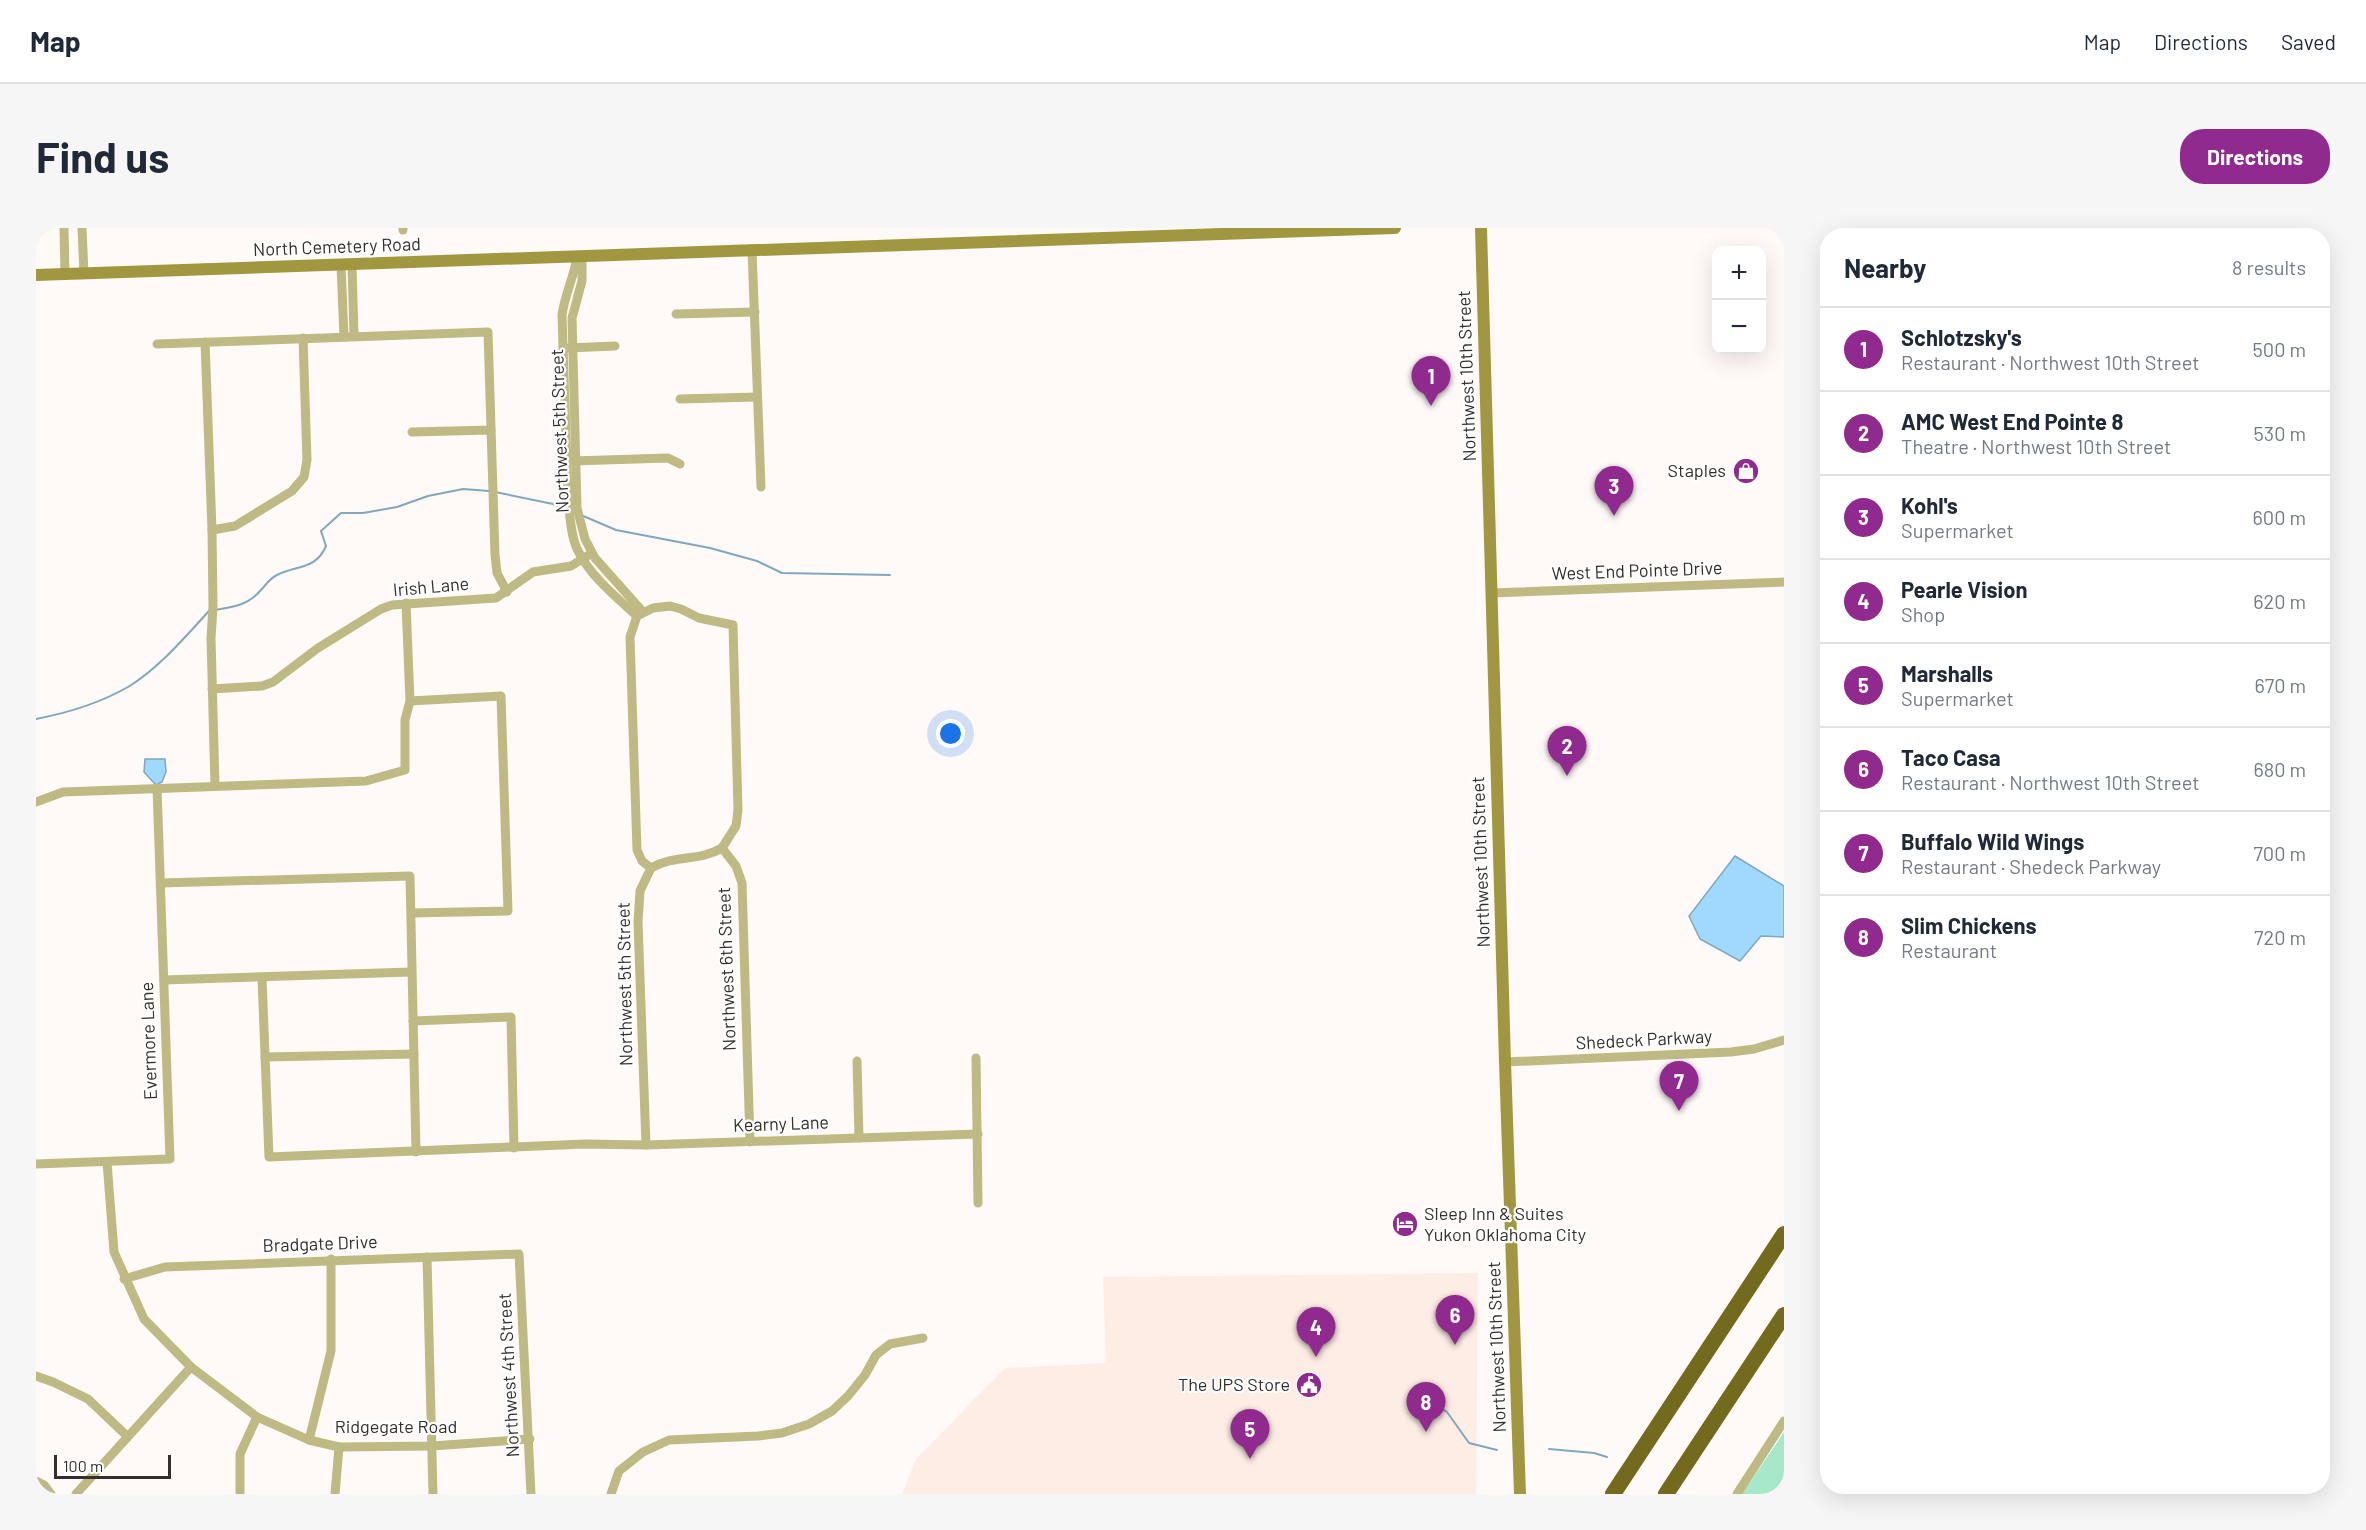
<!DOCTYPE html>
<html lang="en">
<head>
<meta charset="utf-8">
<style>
  :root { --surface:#fff; --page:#f6f6f7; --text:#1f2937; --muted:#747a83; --line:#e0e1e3; --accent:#912a8f }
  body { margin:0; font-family:Barlow,sans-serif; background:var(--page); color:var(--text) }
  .controls { position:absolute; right:18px; top:18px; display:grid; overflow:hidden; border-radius:12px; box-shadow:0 6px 24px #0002 }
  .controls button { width:54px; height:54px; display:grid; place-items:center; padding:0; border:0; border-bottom:2px solid var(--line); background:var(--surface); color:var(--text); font:30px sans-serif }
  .scale { position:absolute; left:18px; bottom:15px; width:117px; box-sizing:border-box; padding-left:6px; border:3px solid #342f2d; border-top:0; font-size:16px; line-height:21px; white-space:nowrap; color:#342f2d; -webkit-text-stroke:4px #fff; paint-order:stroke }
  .you { position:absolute; left:915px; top:506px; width:21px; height:21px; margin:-15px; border:4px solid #fff; border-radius:50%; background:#1a73e8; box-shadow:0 0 0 9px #1a73e833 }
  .badge { display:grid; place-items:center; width:39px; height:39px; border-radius:50%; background:var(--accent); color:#fff; font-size:20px; font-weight:700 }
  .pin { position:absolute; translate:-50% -50px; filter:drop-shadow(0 2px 3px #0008) }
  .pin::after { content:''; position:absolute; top:32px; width:21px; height:18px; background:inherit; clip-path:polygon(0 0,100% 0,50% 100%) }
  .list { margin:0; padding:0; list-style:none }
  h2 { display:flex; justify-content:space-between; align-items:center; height:78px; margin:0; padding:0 24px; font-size:26px }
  h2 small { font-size:20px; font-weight:400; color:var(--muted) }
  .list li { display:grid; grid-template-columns:39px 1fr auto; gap:18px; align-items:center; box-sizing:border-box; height:84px; padding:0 24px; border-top:2px solid var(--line) }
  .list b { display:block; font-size:22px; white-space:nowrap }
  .list p { margin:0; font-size:20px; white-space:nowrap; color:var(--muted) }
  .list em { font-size:20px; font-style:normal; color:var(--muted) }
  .map { position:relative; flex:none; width:1748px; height:1266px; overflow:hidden; border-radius:24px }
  header { display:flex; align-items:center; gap:36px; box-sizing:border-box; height:84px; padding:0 30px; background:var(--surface); border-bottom:2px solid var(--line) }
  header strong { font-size:28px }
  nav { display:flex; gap:33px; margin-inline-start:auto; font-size:21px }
  .intro { display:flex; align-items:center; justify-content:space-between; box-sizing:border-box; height:144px; padding:0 36px }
  h1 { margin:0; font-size:42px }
  .button { padding:15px 27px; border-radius:24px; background:var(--accent); color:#fff; font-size:21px; font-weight:700 }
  main { display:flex; gap:36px; padding:0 36px }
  aside { flex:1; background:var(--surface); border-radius:24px; box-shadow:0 6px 24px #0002 }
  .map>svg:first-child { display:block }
</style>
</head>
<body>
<header>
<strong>Map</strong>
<nav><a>Map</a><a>Directions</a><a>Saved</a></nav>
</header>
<div class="intro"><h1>Find us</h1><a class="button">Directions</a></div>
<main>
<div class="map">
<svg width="1748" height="1266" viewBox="0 0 1748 1266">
  <rect width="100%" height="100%" fill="#fffaf8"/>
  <path fill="#fdede5" d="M1442,1045L1440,1266H866L880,1231L969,1140L1070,1135L1067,1049Z"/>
  <path fill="#a6e8c8" d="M1748,1204V1266H1706Z"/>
  <g fill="#9fdafe" stroke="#7fa7bf" stroke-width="1.5">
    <path d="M109,531H129L130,544L126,554L120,557L108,544Z"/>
    <path d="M1699,628L1748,658V709L1725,708L1704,733L1664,711L1653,688Z"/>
  </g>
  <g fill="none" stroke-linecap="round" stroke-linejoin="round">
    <g stroke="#7fa7bf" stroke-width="2">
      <path d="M459,264L517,276L529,281"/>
      <path d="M545,287L580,302L674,320L721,333L746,345L854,347"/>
      <path d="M178,382C196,379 211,378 224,363C229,358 234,350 241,347C260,337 280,342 290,318L285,303L305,285H327L361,279L392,268L427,261L453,263"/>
      <path d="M0,491C31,485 64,475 92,459C123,440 148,410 173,383"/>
      <path d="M1399,1177L1411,1184L1433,1215L1461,1222"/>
      <path d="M1513,1221L1558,1225L1571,1229"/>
    </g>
    <g stroke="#bfb983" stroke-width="9">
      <path d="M28,0L29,46"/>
      <path d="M46,0L48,46"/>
      <path d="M367,0V2"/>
      <path d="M716,22L725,259"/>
      <path d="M546,28V53L536,90L541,280L549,311L559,330L607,384"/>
      <path d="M541,29C538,49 529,66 526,87L532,269C534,286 534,305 541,321C554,348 579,368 601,388"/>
      <path d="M316,36L318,108"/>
      <path d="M305,37L308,109"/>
      <path d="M640,86L719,84"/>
      <path d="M169,114L176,302L199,298L256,263L268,249L271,232L267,110"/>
      <path d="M121,116L452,104L459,327L461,345L471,364"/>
      <path d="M532,120L579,118"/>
      <path d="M644,171L721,169"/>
      <path d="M376,204L455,202"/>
      <path d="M536,233L632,230L644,236"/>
      <path d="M176,302L177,379L175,410L179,558"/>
      <path d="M1455,365L1748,354"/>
      <path d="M176,461L226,458L237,454L282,420L345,381L356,377L460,370L497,344L535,338L556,325"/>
      <path d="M374,473L465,468L472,683L376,685"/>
      <path d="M0,574L27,564L330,553L369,542V492L374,473L370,375"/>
      <path d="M615,640C640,626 662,634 686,620"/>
      <path d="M125,655L374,648L380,924"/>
      <path d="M226,750L233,929L549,916L610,917L942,906"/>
      <path d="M128,752L375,744"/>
      <path d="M377,793L475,789L478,920"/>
      <path d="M229,829L378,826"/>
      <path d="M940,830L942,975"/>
      <path d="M821,833L823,910"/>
      <path d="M1469,834L1695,824L1718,821L1748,812"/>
      <path d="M610,917L602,694L604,663L615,640L606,633L601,622L594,409L601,388L617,380L634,378L645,381L663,390L697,397L702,582L700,598L686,620L700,638L706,655L714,914"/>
      <path d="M71,934L78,1024L108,1091L155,1139L221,1189L273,1212L303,1219L396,1218L494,1211"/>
      <path d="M0,936L134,931L121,560"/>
      <path d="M391,1029L397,1266"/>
      <path d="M88,1051L129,1039L483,1026L495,1266"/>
      <path d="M0,1148L17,1154L52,1171L91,1208"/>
      <path d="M273,1212L295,1123V1031"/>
      <path d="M0,1253L8,1257L15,1266"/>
      <path d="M40,1266L155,1139"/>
      <path d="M204,1266V1226L221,1189"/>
      <path d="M299,1266L303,1219"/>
      <path d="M575,1266L583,1243L607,1224L633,1212L722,1208L746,1205L773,1196L796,1183L812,1168L829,1147L840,1127L854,1116L887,1110"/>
      <path d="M1701,1266L1748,1193"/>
    </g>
    <g stroke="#a19741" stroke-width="12">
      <path d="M1445,0L1469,834L1484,1266"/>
      <path d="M0,47L1359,0"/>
    </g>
    <g stroke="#736a1d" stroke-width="16">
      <path d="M1577,1266L1748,1006"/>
      <path d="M1630,1266L1748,1087"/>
    </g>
  </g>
  <defs>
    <g id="shop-disc" transform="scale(1.35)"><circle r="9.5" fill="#912a8f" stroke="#fff"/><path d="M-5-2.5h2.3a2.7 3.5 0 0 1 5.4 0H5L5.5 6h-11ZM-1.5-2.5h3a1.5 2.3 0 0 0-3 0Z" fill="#fff"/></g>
    <g id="hotel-disc" transform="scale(1.35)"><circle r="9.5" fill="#912a8f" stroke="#fff"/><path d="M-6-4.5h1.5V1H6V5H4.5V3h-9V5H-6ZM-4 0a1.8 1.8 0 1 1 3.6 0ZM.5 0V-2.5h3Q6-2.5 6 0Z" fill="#fff"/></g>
    <g id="civic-disc" transform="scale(1.35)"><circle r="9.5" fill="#912a8f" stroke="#fff"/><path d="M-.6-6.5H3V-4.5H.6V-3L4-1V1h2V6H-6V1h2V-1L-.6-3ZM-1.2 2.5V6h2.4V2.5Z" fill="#fff"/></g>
  </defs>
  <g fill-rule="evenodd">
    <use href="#shop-disc" x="1710" y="243"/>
    <use href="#hotel-disc" x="1369" y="996"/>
    <use href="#civic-disc" x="1273" y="1157"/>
  </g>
  <g text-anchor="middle" stroke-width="4.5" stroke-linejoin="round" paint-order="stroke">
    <g font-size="18" fill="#342f2d" stroke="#fff">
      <text transform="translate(301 19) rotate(-2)" y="6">North Cemetery Road</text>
      <text transform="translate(1431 148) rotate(-92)" y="6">Northwest 10th Street</text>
      <text transform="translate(524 203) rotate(-92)" y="6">Northwest 5th Street</text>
      <text transform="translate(1601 343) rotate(-2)" y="6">West End Pointe Drive</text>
      <text transform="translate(395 359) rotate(-5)" y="6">Irish Lane</text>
      <text transform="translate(1445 634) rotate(-92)" y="6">Northwest 10th Street</text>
      <text transform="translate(691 741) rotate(-92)" y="6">Northwest 6th Street</text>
      <text transform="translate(589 756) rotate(-91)" y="6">Northwest 5th Street</text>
      <text transform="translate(1608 812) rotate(-3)" y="6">Shedeck Parkway</text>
      <text transform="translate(113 813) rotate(-92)" y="6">Evermore Lane</text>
      <text transform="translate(745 896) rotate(-2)" y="6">Kearny Lane</text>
      <text transform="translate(284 1016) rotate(-2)" y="6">Bradgate Drive</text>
      <text transform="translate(1461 1119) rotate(-92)" y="6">Northwest 10th Street</text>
      <text transform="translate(473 1147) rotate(-93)" y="6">Northwest 4th Street</text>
      <text x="360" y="1205">Ridgegate Road</text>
    </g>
    <g font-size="18" fill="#342f2d" stroke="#fff" text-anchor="end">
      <text x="1690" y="249">Staples</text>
      <text x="1388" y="992" text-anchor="start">Sleep Inn &amp; Suites<tspan x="1388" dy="21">Yukon Oklahoma City</tspan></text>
      <text x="1254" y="1163">The UPS Store</text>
    </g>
  </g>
</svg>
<div class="controls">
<button>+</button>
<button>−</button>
</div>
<div class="scale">100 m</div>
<div class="you"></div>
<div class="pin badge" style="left:1395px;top:178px">1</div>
<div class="pin badge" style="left:1531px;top:548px">2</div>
<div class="pin badge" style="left:1578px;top:288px">3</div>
<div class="pin badge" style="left:1280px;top:1129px">4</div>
<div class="pin badge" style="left:1214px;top:1231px">5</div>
<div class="pin badge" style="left:1419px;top:1117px">6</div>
<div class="pin badge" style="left:1643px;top:883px">7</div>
<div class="pin badge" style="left:1390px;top:1204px">8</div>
</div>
<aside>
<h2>Nearby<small>8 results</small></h2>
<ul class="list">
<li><span class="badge">1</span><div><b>Schlotzsky's</b><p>Restaurant · Northwest 10th Street</p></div><em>500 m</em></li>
<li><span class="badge">2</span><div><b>AMC West End Pointe 8</b><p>Theatre · Northwest 10th Street</p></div><em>530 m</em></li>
<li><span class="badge">3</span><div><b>Kohl's</b><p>Supermarket</p></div><em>600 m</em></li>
<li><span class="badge">4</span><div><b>Pearle Vision</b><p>Shop</p></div><em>620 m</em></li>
<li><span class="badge">5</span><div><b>Marshalls</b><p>Supermarket</p></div><em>670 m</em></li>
<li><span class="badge">6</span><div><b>Taco Casa</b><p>Restaurant · Northwest 10th Street</p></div><em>680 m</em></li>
<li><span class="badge">7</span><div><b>Buffalo Wild Wings</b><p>Restaurant · Shedeck Parkway</p></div><em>700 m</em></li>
<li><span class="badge">8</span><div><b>Slim Chickens</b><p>Restaurant</p></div><em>720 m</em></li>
</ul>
</aside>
</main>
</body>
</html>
